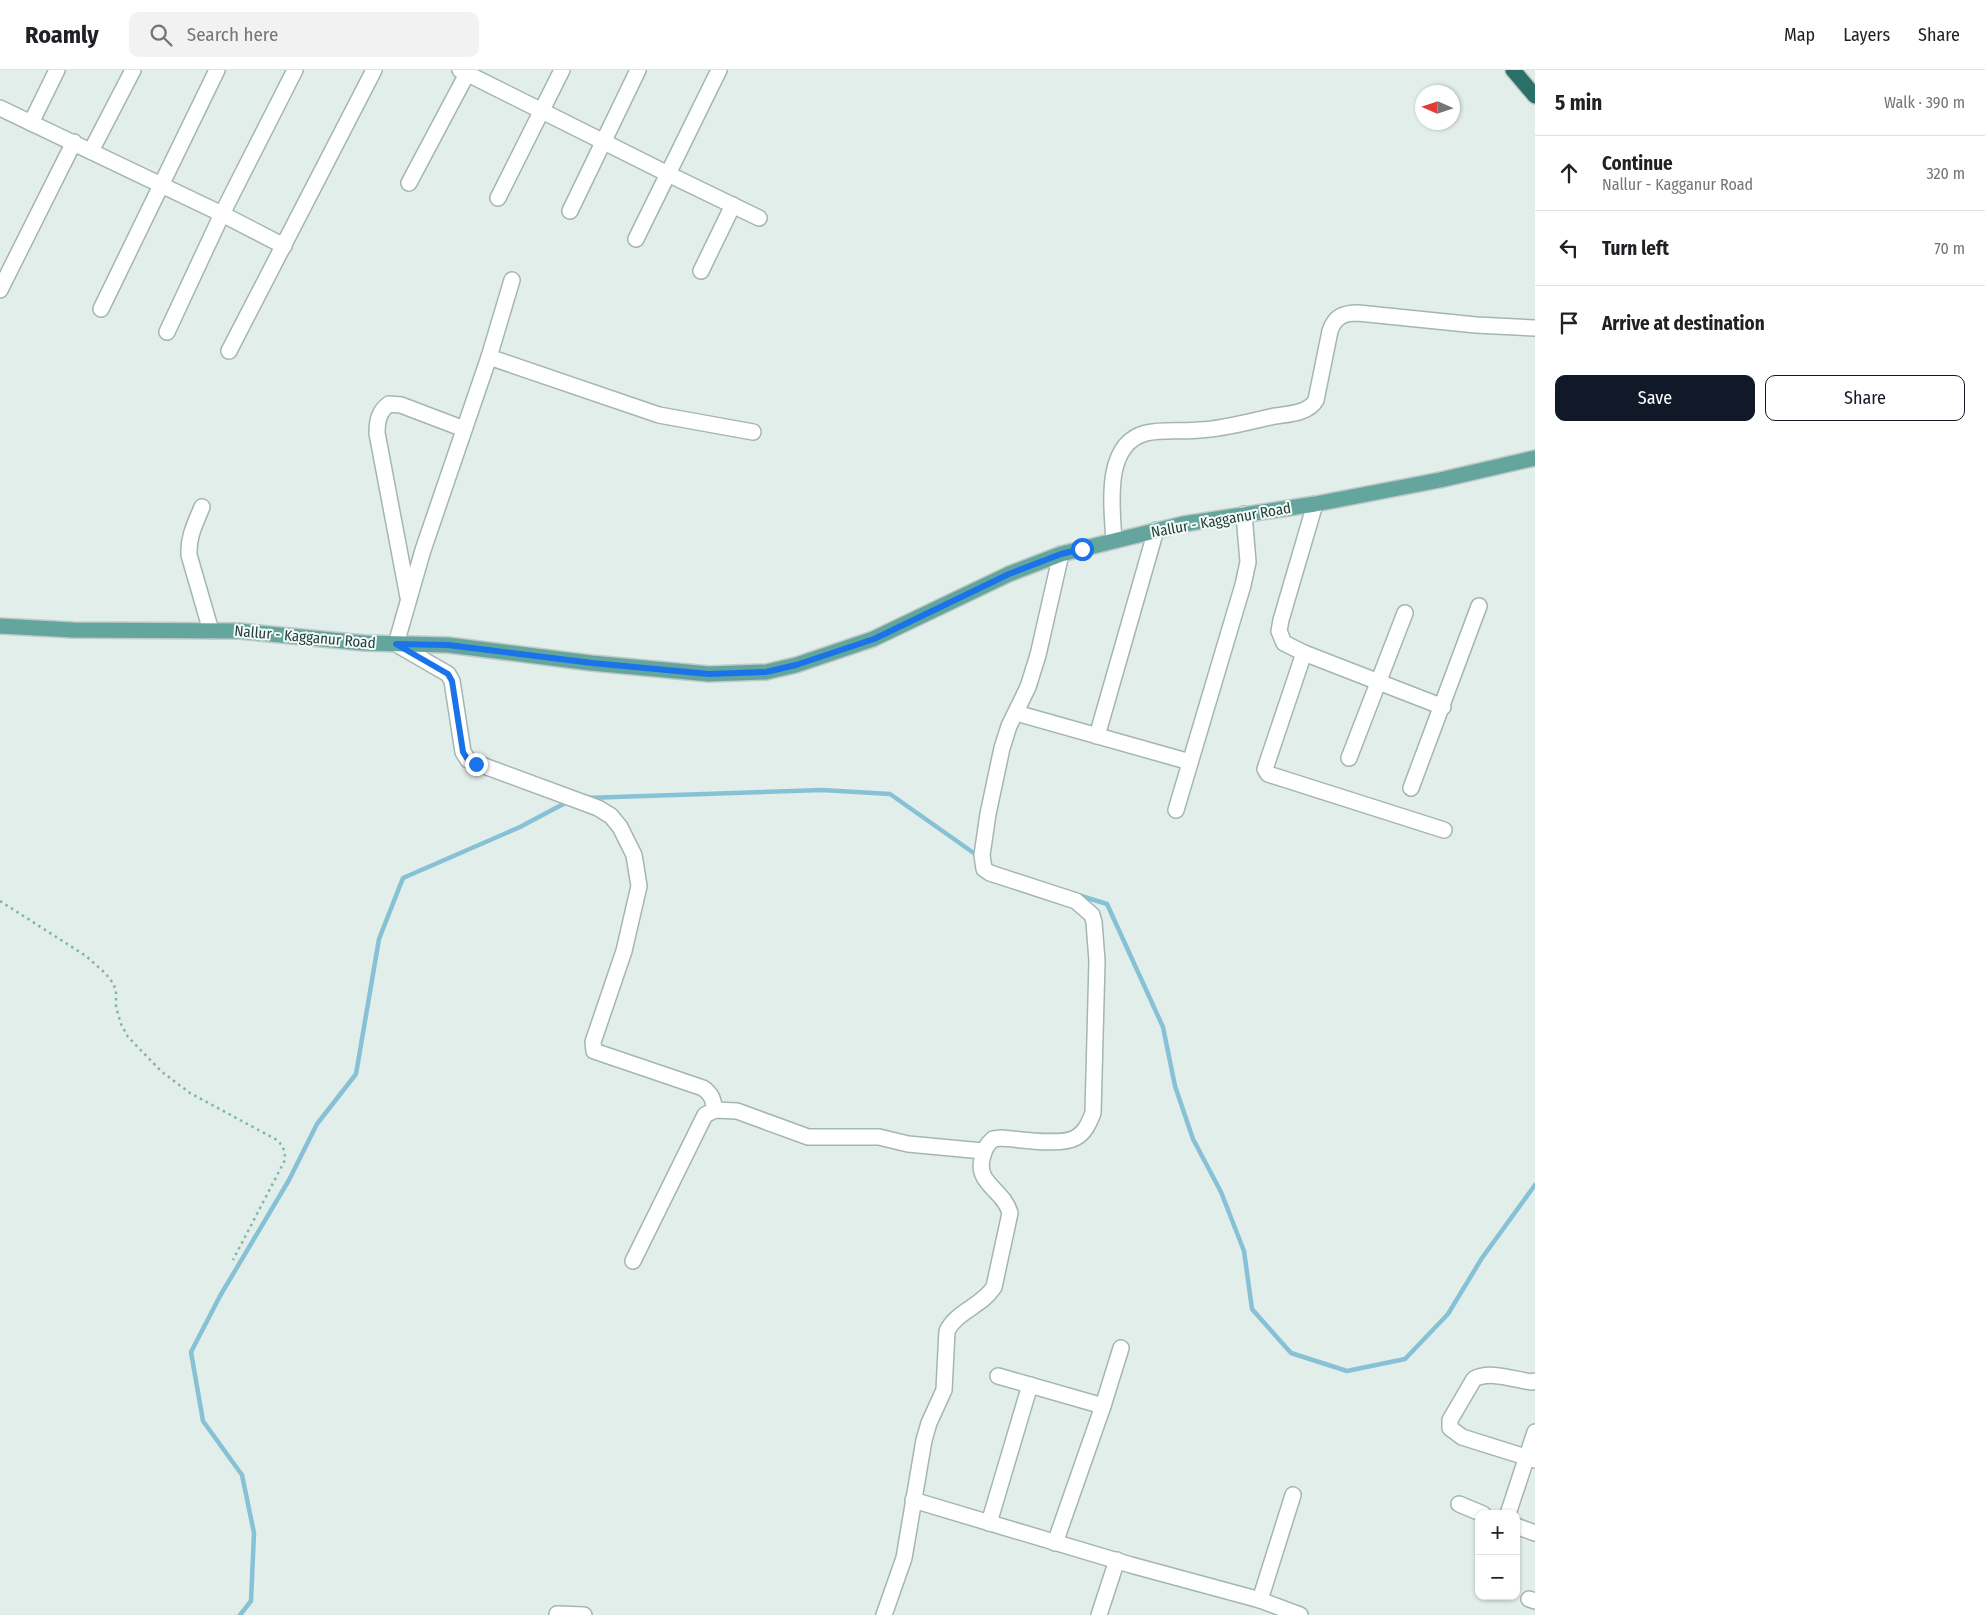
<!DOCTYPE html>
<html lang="en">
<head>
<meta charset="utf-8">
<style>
  :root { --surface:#fff; --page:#f2f2f2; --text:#202124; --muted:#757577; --line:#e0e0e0; --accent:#111827 }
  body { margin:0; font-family:"Fira Sans Condensed",sans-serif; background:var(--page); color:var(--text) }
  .controls { position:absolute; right:15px; bottom:15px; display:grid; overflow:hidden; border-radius:10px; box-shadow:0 1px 4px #0004 }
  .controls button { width:45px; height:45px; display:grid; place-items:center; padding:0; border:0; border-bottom:1px solid var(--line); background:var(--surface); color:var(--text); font:25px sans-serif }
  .compass { position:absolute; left:1415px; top:15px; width:45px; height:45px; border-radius:50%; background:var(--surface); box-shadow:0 1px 4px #0004; rotate:273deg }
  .stop { position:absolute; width:15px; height:15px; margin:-11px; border:4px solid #1a73e8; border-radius:50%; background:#fff }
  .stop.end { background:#1a73e8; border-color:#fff; box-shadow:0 1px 5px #0008 }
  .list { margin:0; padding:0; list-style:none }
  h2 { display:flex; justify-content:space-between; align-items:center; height:65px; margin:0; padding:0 20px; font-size:21px }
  h2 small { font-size:16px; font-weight:400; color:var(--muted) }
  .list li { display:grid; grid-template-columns:32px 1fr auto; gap:15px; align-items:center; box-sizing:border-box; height:75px; padding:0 20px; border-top:1px solid var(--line) }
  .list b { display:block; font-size:19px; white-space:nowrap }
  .list p { margin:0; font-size:16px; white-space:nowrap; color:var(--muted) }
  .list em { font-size:16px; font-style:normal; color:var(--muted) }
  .actions { display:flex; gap:10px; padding:15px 20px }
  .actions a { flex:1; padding:11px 0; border:1px solid var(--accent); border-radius:10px; text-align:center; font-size:18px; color:var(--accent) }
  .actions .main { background:var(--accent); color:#fff }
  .icon { flex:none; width:28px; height:28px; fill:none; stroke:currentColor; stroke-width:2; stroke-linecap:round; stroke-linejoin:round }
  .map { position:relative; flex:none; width:1535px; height:1545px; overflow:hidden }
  header { display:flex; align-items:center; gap:30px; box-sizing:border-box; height:70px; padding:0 25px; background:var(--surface); border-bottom:1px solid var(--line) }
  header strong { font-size:24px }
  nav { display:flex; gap:28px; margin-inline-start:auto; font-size:18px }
  .search { width:350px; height:45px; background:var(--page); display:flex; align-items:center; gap:12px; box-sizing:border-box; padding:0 18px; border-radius:10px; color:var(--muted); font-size:19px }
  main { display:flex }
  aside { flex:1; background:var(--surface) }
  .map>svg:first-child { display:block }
</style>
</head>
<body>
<header>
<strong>Roamly</strong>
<div class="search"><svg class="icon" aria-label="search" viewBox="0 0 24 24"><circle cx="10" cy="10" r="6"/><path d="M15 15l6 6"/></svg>Search here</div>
<nav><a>Map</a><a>Layers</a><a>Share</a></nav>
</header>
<main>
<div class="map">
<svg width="1535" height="1545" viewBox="0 0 1535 1545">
  <rect width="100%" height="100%" fill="#e2eeea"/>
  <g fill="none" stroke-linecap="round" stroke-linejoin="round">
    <g stroke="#87c1d6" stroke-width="4.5">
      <path d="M586,728L822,720L890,724L978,786"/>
      <path d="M1078,825L1107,834L1163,957L1175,1016L1193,1069L1221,1122L1244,1181L1252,1239L1291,1283L1347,1301L1405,1289L1448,1244L1482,1188L1535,1115"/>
      <path d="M240,1545L251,1531L254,1463L242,1405L203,1351L191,1282L220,1226L289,1110L317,1054L356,1004L379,869L403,808L520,757L569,731"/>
    </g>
    <g stroke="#a4b6b2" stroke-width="18">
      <g id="minor">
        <path d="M460,0L668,104L759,148"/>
        <path d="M0,38L222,144L284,176"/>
        <path d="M31,53L57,0"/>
        <path d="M91,81L133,0"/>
        <path d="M409,113L469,0"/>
        <path d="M498,128L562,0"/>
        <path d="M570,141L638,0"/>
        <path d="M636,169L719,0"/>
        <path d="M701,201L733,135"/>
        <path d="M512,210L489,287L423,480L396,574L448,604L452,611L463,682L468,690L598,738L611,746L620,757L634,785L639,816L624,881L593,972L594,981L703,1018C712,1024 713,1030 715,1040"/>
        <path d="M0,220L74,72"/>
        <path d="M101,239L217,0"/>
        <path d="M167,262L222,144L295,0"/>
        <path d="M229,281L374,0"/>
        <path d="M489,287L659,345L753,362"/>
        <path d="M1315,434L1281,550L1279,561L1284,573L1304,583L1443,637"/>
        <path d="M202,437C195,454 188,467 189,485L211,561"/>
        <path d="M1114,471C1112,437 1103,374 1146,363C1163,359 1183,362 1200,360C1225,359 1251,351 1275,346C1289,344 1309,343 1316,330L1330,261C1335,246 1344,243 1358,243L1476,255L1535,258"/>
        <path d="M408,527L377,363C377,351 379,341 389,334L401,335L464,359"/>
        <path d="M1304,583L1267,693L1265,699L1268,704L1444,760"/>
        <path d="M1016,643L1190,692"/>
        <path d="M1097,666L1156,460"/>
        <path d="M1349,688L1405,543"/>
        <path d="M1411,718L1479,536"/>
        <path d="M1176,740L1243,515L1248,492L1244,444"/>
        <path d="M633,1191L705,1045L715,1040L737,1041L808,1067H879L908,1074L983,1081"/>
        <path d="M998,1306L1103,1336"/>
        <path d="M1535,1311L1532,1312C1515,1310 1490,1300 1474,1309L1450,1350V1358L1462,1367L1535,1390"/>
        <path d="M913,1430L1131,1495L1260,1530L1300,1545"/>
        <path d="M1459,1434L1483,1444"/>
        <path d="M1508,1444L1535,1362"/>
        <path d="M989,1453L1030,1315"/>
        <path d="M1516,1456L1535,1463"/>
        <path d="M1055,1473L1103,1336L1121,1278"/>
        <path d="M1529,1529L1535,1531"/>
        <path d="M1260,1530L1293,1425"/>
        <path d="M557,1544L584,1545"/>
        <path d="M884,1545L904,1488L924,1370L929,1353L944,1320L947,1261C957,1241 982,1236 994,1217L1010,1143C1004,1120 976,1114 982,1089C984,1081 986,1075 993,1069L1001,1068C1019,1069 1060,1076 1075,1068C1085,1063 1089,1053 1093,1043L1097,891L1094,852L1092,845L1076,831L990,803L984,799L982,785L988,744L1002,678L1009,656L1028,617L1038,585L1061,484"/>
        <path d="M1099,1545L1117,1490"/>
      </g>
    </g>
    <g stroke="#c1cac8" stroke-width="18">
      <path id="major" d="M0,556L73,560L239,561L364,573L448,575L591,593L709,604L766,602L796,595L873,569L1009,504L1061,484L1183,454L1315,434L1440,410L1535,388"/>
    </g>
    <g stroke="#c1cac8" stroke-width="18">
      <path id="highway" d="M1513,0L1535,26"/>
    </g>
    <path stroke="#80b3a9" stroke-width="2.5" stroke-dasharray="2.5 4" stroke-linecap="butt" d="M0,831L86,886L105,903L113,913L116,921V937L121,954L128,967L162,1002L190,1023L277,1070C283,1076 285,1080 285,1090L233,1190"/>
    <use href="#minor" stroke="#fff" stroke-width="15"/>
    <use href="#major" stroke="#64a69d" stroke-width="15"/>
    <use href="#highway" stroke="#2a6f68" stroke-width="15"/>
  </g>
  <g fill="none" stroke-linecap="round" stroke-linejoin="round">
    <path stroke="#1a73e8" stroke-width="6" d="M476,694L468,690L463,682L452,611L448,604L396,574L448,575L592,593L709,604L766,602L796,595L874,569L1009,504L1061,484L1082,479"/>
  </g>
  <g text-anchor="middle" stroke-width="4" stroke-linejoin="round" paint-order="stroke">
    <g font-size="15" fill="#21403b" stroke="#f3faf7">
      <text transform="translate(1221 450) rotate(-10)" y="5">Nallur - Kagganur Road</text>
      <text transform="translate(305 567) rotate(5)" y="5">Nallur - Kagganur Road</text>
    </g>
  </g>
</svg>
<div class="controls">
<button>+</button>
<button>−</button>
</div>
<svg class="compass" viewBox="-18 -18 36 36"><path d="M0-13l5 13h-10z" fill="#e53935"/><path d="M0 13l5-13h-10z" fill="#757577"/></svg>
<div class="stop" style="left:1082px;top:479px"></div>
<div class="stop end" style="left:476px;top:694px"></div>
</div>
<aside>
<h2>5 min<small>Walk · 390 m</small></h2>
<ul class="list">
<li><svg class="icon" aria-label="ahead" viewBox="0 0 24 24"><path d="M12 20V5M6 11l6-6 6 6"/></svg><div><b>Continue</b><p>Nallur - Kagganur Road</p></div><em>320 m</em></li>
<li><svg class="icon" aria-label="left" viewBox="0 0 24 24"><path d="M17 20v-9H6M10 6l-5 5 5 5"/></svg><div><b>Turn left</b></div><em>70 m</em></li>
<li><svg class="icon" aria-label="arrive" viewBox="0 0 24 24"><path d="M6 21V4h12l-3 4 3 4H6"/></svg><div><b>Arrive at destination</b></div></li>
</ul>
<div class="actions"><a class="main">Save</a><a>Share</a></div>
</aside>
</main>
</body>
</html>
